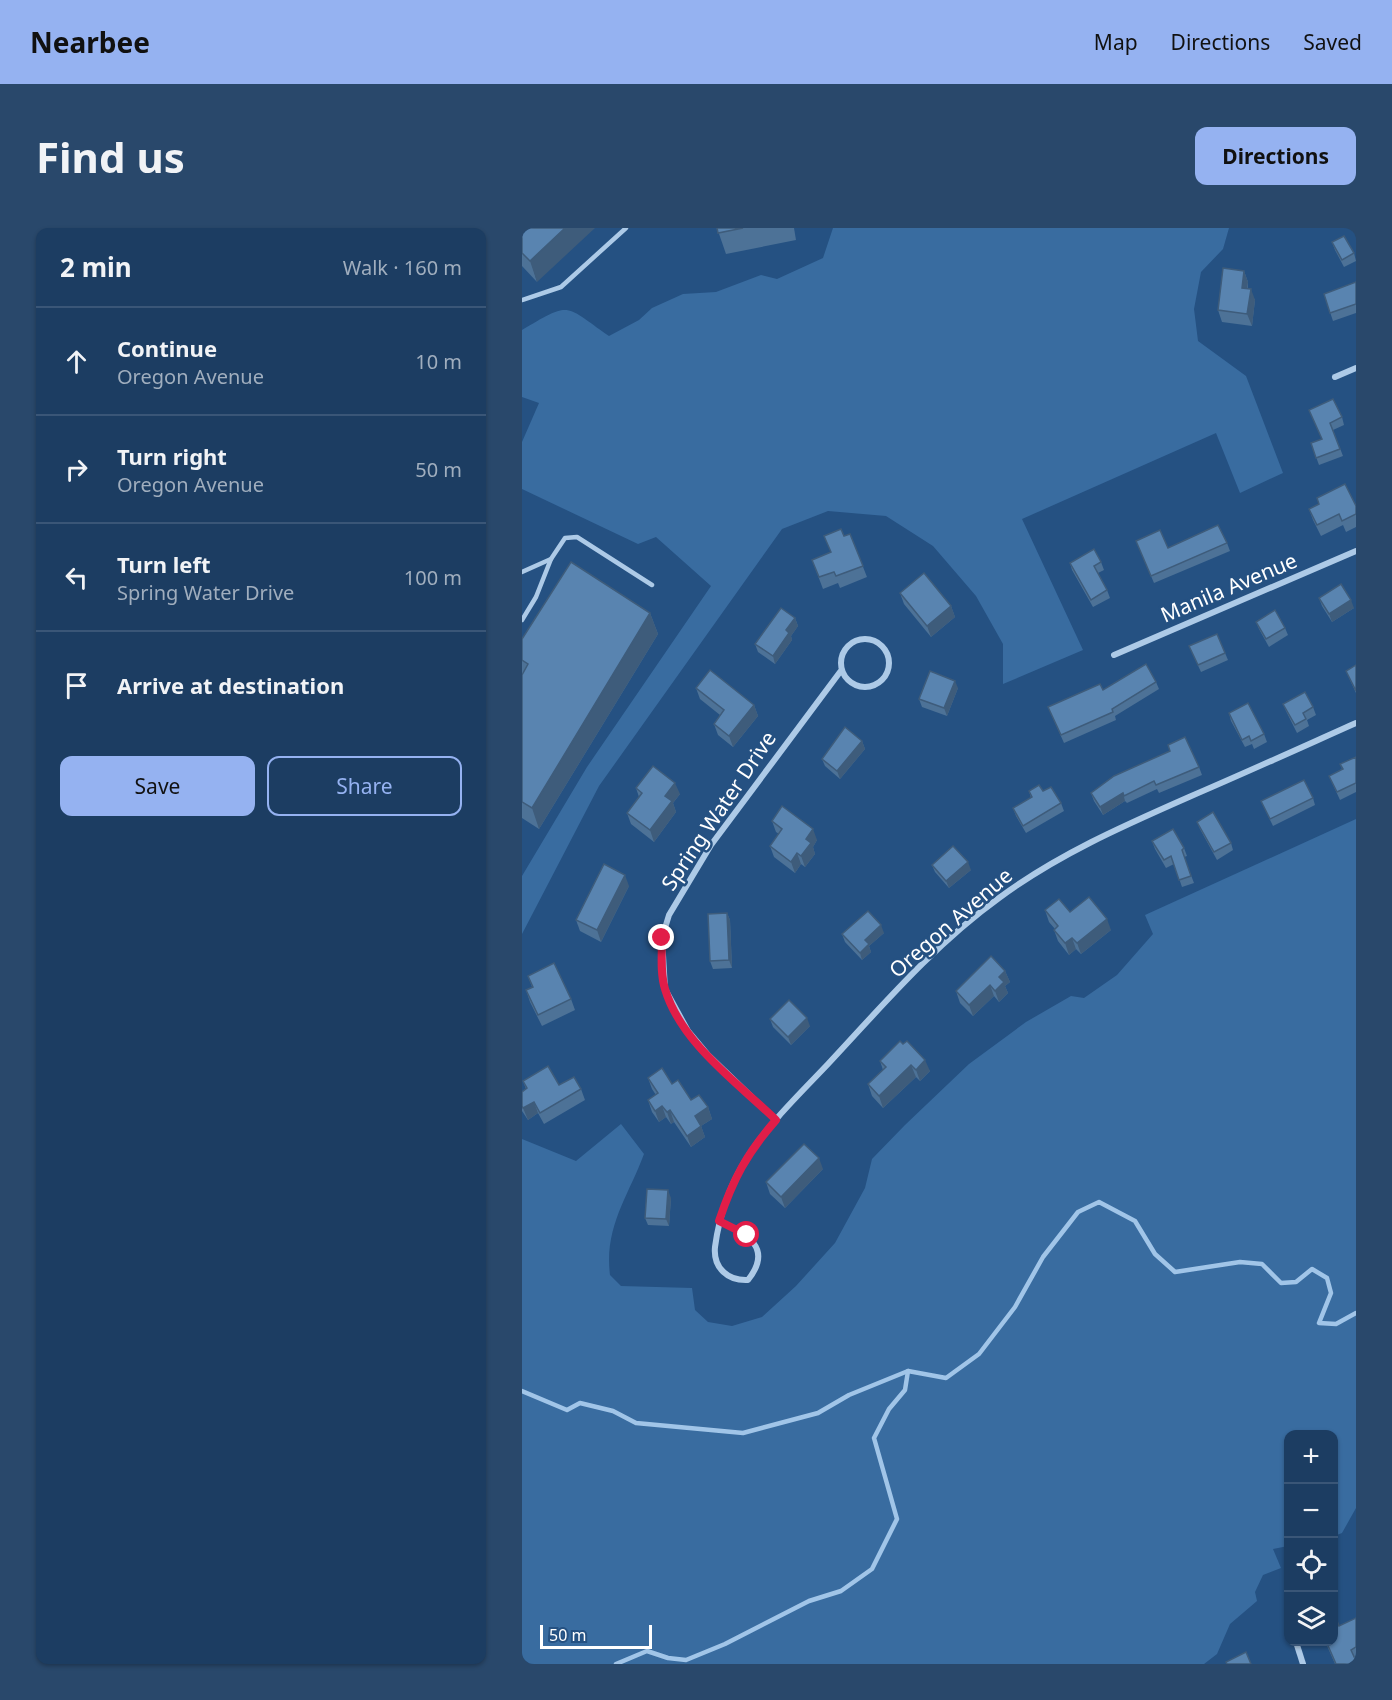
<!DOCTYPE html>
<html lang="en">
<head>
<meta charset="utf-8">
<style>
  :root { --surface:#1c3d62; --page:#29486b; --text:#f1f3f6; --muted:#a0aebe; --line:#3a5677; --accent:#95b2f1 }
  body { margin:0; font-family:"Noto Sans",sans-serif; background:var(--page); color:var(--text) }
  .controls { position:absolute; right:18px; bottom:18px; display:grid; overflow:hidden; border-radius:12px; box-shadow:0 2px 4px #0004 }
  .controls button { width:54px; height:54px; display:grid; place-items:center; padding:0; border:0; border-bottom:2px solid var(--line); background:var(--surface); color:var(--text); font:30px sans-serif }
  .scale { position:absolute; left:18px; bottom:15px; width:112px; box-sizing:border-box; padding-left:6px; border:3px solid #fff; border-top:0; font-size:16px; line-height:21px; white-space:nowrap; color:#fff; -webkit-text-stroke:4px #255182; paint-order:stroke }
  .stop { position:absolute; width:18px; height:18px; margin:-14px; border:4px solid #e11d48; border-radius:50%; background:#fff }
  .stop.end { background:#e11d48; border-color:#fff; box-shadow:0 2px 6px #0008 }
  .list { margin:0; padding:0; list-style:none }
  h2 { display:flex; justify-content:space-between; align-items:center; height:78px; margin:0; padding:0 24px; font-size:26px }
  h2 small { font-size:20px; font-weight:400; color:var(--muted) }
  .list li { display:grid; grid-template-columns:39px 1fr auto; gap:18px; align-items:center; box-sizing:border-box; height:108px; padding:0 24px; border-top:2px solid var(--line) }
  .list b { display:block; font-size:22px; white-space:nowrap }
  .list p { margin:0; font-size:20px; white-space:nowrap; color:var(--muted) }
  .list em { font-size:20px; font-style:normal; color:var(--muted) }
  .actions { display:flex; gap:12px; padding:18px 24px }
  .actions a { flex:1; padding:14px 0; border:2px solid var(--accent); border-radius:12px; text-align:center; font-size:21px; color:var(--accent) }
  .actions .main { background:var(--accent); color:#111 }
  .icon { flex:none; width:33px; height:33px; fill:none; stroke:currentColor; stroke-width:2; stroke-linecap:round; stroke-linejoin:round }
  .map { position:relative; flex:none; width:834px; height:1436px; overflow:hidden; border-radius:12px }
  header { display:flex; align-items:center; gap:36px; box-sizing:border-box; height:84px; padding:0 30px; background:var(--accent); color:#111 }
  header strong { font-size:28px }
  nav { display:flex; gap:33px; margin-inline-start:auto; font-size:21px }
  .intro { display:flex; align-items:center; justify-content:space-between; box-sizing:border-box; height:144px; padding:0 36px }
  h1 { margin:0; font-size:42px }
  .button { padding:15px 27px; border-radius:12px; background:var(--accent); color:#111; font-size:21px; font-weight:700 }
  main { display:flex; gap:36px; padding:0 36px }
  aside { flex:1; background:var(--surface); border-radius:12px; box-shadow:0 2px 4px #0004 }
  .map>svg:first-child { display:block }
</style>
</head>
<body>
<header>
<strong>Nearbee</strong>
<nav><a>Map</a><a>Directions</a><a>Saved</a></nav>
</header>
<div class="intro"><h1>Find us</h1><a class="button">Directions</a></div>
<main>
<aside>
<h2>2 min<small>Walk · 160 m</small></h2>
<ul class="list">
<li><svg class="icon" aria-label="ahead" viewBox="0 0 24 24"><path d="M12 20V5M6 11l6-6 6 6"/></svg><div><b>Continue</b><p>Oregon Avenue</p></div><em>10 m</em></li>
<li><svg class="icon" aria-label="right" viewBox="0 0 24 24"><path d="M7 20v-9h11M14 6l5 5-5 5"/></svg><div><b>Turn right</b><p>Oregon Avenue</p></div><em>50 m</em></li>
<li><svg class="icon" aria-label="left" viewBox="0 0 24 24"><path d="M17 20v-9H6M10 6l-5 5 5 5"/></svg><div><b>Turn left</b><p>Spring Water Drive</p></div><em>100 m</em></li>
<li><svg class="icon" aria-label="arrive" viewBox="0 0 24 24"><path d="M6 21V4h12l-3 4 3 4H6"/></svg><div><b>Arrive at destination</b></div></li>
</ul>
<div class="actions"><a class="main">Save</a><a>Share</a></div>
</aside>
<div class="map">
<svg width="834" height="1436" viewBox="0 0 834 1436">
  <rect width="100%" height="100%" fill="#255182"/>
  <g fill="#396ca0">
    <path d="M311,0H707L701,21L679,44L672,81L676,113L724,148L761,245L718,265L694,205L500,291L561,422L481,456V416L454,368L411,318L364,288L306,283L260,301L77,558L0,706V648L65,539L189,358L134,309L116,316L0,261V214L17,175L0,169V102C50,72 42,77 87,108L117,92L130,80L161,66L194,64L239,47L255,51L301,30Z"/>
    <path d="M834,591V1280L820,1305L812,1308V1206H766V1318L751,1321L759,1340L741,1347L733,1364L735,1373L708,1396L695,1426L682,1436H0V911L54,933L99,896L122,926C106,969 82,999 88,1047L99,1058L170,1060L173,1082L186,1094L210,1098L240,1089L274,1058L313,1015L343,960L350,931L383,897L447,836L504,794L549,768L562,770L595,747L631,706L623,687Z"/>
  </g>
  <g fill="none" stroke-linecap="round" stroke-linejoin="round">
    <g stroke="#a1c5e8" stroke-width="4.5">
      <path d="M0,1163L45,1182L58,1175L91,1183L114,1195L221,1205L296,1185L327,1167L386,1143"/>
      <path d="M94,1436L125,1423L146,1430L164,1432L203,1416L287,1373L319,1363L350,1341L375,1291L352,1210L367,1181L383,1162L386,1143L424,1150L457,1126L493,1079L521,1029L556,984L577,974L613,993L633,1026L653,1044L718,1034L740,1036L759,1055L774,1054L790,1041L805,1050L809,1065L797,1095L814,1096L834,1085"/>
    </g>
    <g stroke="#adcae7" stroke-width="4.5">
      <path d="M0,72L39,59L104,0"/>
      <path d="M0,344L29,331L43,310L55,309L130,357"/>
      <path d="M0,392L14,369L29,331"/>
    </g>
    <g stroke="#adcae7" stroke-width="6">
      <path d="M813,149L834,140"/>
      <circle cx="343" cy="435" r="24"/>
      <path d="M592,427L834,323"/>
      <path d="M254,892L186,827L166,803L143,761L140,710L147,687L189,617L318,444"/>
      <path d="M197,993C224,1006 252,1019 226,1052C206,1053 191,1040 193,1019C204,935 251,894 306,836C360,778 413,716 477,670C535,627 601,598 667,569C723,545 778,520 834,495"/>
      <path d="M774,1414L781,1436"/>
    </g>
  </g>
  <g fill="#4d7297">
    <path d="M0,0L15,54L0,38Z"/>
    <path d="M195,0H272L274,12L204,26Z"/>
    <path d="M810,14L832,25L834,33L822,39L813,22Z"/>
    <path d="M722,43L726,54V60L733,72L730,98L700,94L696,82Z"/>
    <path d="M834,54V85L811,93L802,66Z"/>
    <path d="M787,182L820,189L822,197L811,202L821,228L797,237L789,215L800,211Z"/>
    <path d="M795,270L834,278V299L824,304L821,297L799,308L791,292L787,281L797,276Z"/>
    <path d="M328,306L345,349L318,360L316,355L301,361L290,332L308,325L322,308Z"/>
    <path d="M614,313L646,320L705,315L708,323L632,355Z"/>
    <path d="M579,334L582,342L576,345L585,362L588,370L571,379L550,342L548,335Z"/>
    <path d="M378,365L429,378L433,389L409,409L382,376Z"/>
    <path d="M797,370L832,380L810,394L800,378Z"/>
    <path d="M128,385L136,406L17,601L0,590V411Z"/>
    <path d="M273,390L276,398L269,408L270,412L253,436L236,424L233,416Z"/>
    <path d="M734,394L763,400L766,407L747,419L737,401Z"/>
    <path d="M667,418L703,425L706,432L679,444Z"/>
    <path d="M834,437V465L824,443Z"/>
    <path d="M634,454L637,461L593,488L594,492L542,515L526,479L581,462Z"/>
    <path d="M174,460L232,477L236,488L211,519L196,507L192,496L198,487L178,471Z"/>
    <path d="M436,460L425,488L400,479L397,471Z"/>
    <path d="M761,476L791,479L794,487L785,492L787,498L775,505L764,483Z"/>
    <path d="M707,485L742,506L745,514L732,521L730,516L723,519L709,493Z"/>
    <path d="M340,513L343,521L318,551L303,538L300,531Z"/>
    <path d="M646,517L677,539L680,547L637,565L635,561L605,575L603,573L581,587L572,573L569,565L648,523Z"/>
    <path d="M834,529V564L818,572L807,548L820,541L818,536Z"/>
    <path d="M114,560L158,566L151,575L154,584L132,614L109,596L105,585L117,569Z"/>
    <path d="M507,563H521L539,575L542,583L504,605L494,588L491,580L509,570Z"/>
    <path d="M791,570L793,577L751,598L739,573Z"/>
    <path d="M250,593L295,612L291,619L293,626L283,639L279,636L273,645L252,629L248,618L257,606L254,604Z"/>
    <path d="M675,594L709,615L711,622L695,632L678,601Z"/>
    <path d="M630,613L662,620L665,628L662,629L672,655L660,659L652,636L644,640L633,621Z"/>
    <path d="M410,637L449,642L427,660L413,644Z"/>
    <path d="M107,658L79,714L58,703L54,692Z"/>
    <path d="M523,682L548,684L589,702L559,726L554,721L547,727L536,713L532,702L533,701L527,694Z"/>
    <path d="M205,685L208,692L210,740L191,741L188,733Z"/>
    <path d="M362,705L347,718L349,724L340,732L323,714L320,706Z"/>
    <path d="M483,743L488,754L483,758L486,765L477,774L472,768L451,788L438,775L434,763Z"/>
    <path d="M6,748L49,771L53,782L20,798L8,774L4,762L10,759Z"/>
    <path d="M248,791L288,798L269,817L251,799Z"/>
    <path d="M378,813L408,843L398,853L394,849L361,880L350,868L346,856L361,842L358,833Z"/>
    <path d="M126,850L150,856L169,872L186,879L190,891L179,898L183,909L169,919L152,894L149,896L144,889L137,894L130,884L126,872L134,867L130,861Z"/>
    <path d="M1,853L59,861L63,872L22,896L16,885L6,892L0,883V864L4,861Z"/>
    <path d="M301,941L263,980L248,966L244,954Z"/>
    <path d="M149,970L147,998L126,997L123,990Z"/>
    <path d="M834,1390V1436H813L803,1413H812L817,1398Z"/>
  </g>
  <g fill="#3e5c7b">
    <path d="M43,0H73L15,54L8,33Z"/>
    <path d="M722,43L726,54L724,71L720,60Z"/>
    <path d="M729,61L733,72L730,98L725,86Z"/>
    <path d="M829,372L832,380L810,394L807,386Z"/>
    <path d="M429,378L433,389L409,409L405,398Z"/>
    <path d="M128,385L136,406L17,601L10,580Z"/>
    <path d="M273,390L276,398L269,408L270,412L253,436L251,428L264,402Z"/>
    <path d="M433,453L436,460L425,488L422,480Z"/>
    <path d="M232,477L236,488L211,519L207,508Z"/>
    <path d="M340,513L343,521L318,551L315,543Z"/>
    <path d="M153,555L158,566L151,575L154,584L132,614L128,602L143,568Z"/>
    <path d="M601,565L603,573L581,587L578,579Z"/>
    <path d="M291,601L295,612L291,619L293,626L283,639L279,628L284,611Z"/>
    <path d="M275,625L279,636L273,645L269,634Z"/>
    <path d="M446,634L449,642L427,660L424,653Z"/>
    <path d="M103,647L107,658L79,714L75,702Z"/>
    <path d="M205,685L208,692L210,740L207,732Z"/>
    <path d="M585,691L589,702L559,726L555,715Z"/>
    <path d="M359,697L362,705L347,718L349,724L340,732L338,725L343,712Z"/>
    <path d="M550,710L554,721L547,727L543,715Z"/>
    <path d="M483,743L488,754L483,758L486,765L477,774L473,763L477,749Z"/>
    <path d="M468,757L472,768L451,788L447,777Z"/>
    <path d="M285,790L288,798L269,817L266,809Z"/>
    <path d="M403,832L408,843L398,853L394,842Z"/>
    <path d="M389,837L394,849L361,880L357,868Z"/>
    <path d="M12,874L16,885L6,892L1,880Z"/>
    <path d="M140,878L144,889L137,894L133,883Z"/>
    <path d="M186,879L190,891L179,898L183,909L169,919L165,908L173,888Z"/>
    <path d="M148,882L152,894L149,896L145,884Z"/>
    <path d="M297,930L301,941L263,980L259,969Z"/>
    <path d="M146,962L149,970L147,998L144,991Z"/>
  </g>
  <g fill="#5984b0" stroke="#3e5c7b" stroke-width="1.5">
    <path d="M0,0H43L8,33L0,25Z"/>
    <path d="M195,0H221L196,5Z"/>
    <path d="M822,8L832,25L820,32L810,14Z"/>
    <path d="M701,40L722,43L720,60L729,61L725,86L696,82Z"/>
    <path d="M834,54V76L808,85L802,66Z"/>
    <path d="M811,171L820,189L808,195L818,221L794,230L789,215L800,211L787,182Z"/>
    <path d="M823,256L834,278V286L820,293L817,286L795,297L787,281L797,276L795,270Z"/>
    <path d="M696,297L705,315L629,348L614,313L638,302L646,320Z"/>
    <path d="M319,301L322,308L328,306L341,338L314,348L312,344L297,349L290,332L309,324L302,308Z"/>
    <path d="M572,321L579,334L572,338L585,362L569,372L548,335Z"/>
    <path d="M49,334L128,385L10,580L0,574V447L6,436L0,432V411Z"/>
    <path d="M402,345L429,378L405,398L378,365Z"/>
    <path d="M819,356L829,372L807,386L797,370Z"/>
    <path d="M259,380L273,390L264,402L267,405L251,428L233,416Z"/>
    <path d="M753,382L763,400L744,411L734,394Z"/>
    <path d="M695,406L703,425L676,437L667,418Z"/>
    <path d="M624,436L634,454L590,481L591,484L539,507L526,479L578,456L581,462Z"/>
    <path d="M834,437V463L824,443Z"/>
    <path d="M188,442L232,477L207,508L192,496L202,482L174,460Z"/>
    <path d="M408,443L433,453L422,480L397,471Z"/>
    <path d="M783,464L791,479L781,485L784,491L773,497L761,476Z"/>
    <path d="M726,475L742,506L729,513L727,508L720,512L707,485Z"/>
    <path d="M323,499L340,513L315,543L300,531Z"/>
    <path d="M663,509L677,539L634,557L632,553L602,568L601,565L578,579L569,565L592,548L648,523L646,517Z"/>
    <path d="M834,529V555L815,564L807,548L821,541L818,536Z"/>
    <path d="M131,538L153,555L143,568L150,573L128,602L105,585L120,565L114,560Z"/>
    <path d="M782,552L791,570L748,591L739,573Z"/>
    <path d="M517,557L521,563L529,559L539,575L501,598L491,580L510,569L507,563Z"/>
    <path d="M260,578L291,601L284,611L289,615L279,628L275,625L269,634L248,618L260,601L250,593Z"/>
    <path d="M691,584L709,615L692,624L675,594Z"/>
    <path d="M651,601L662,620L660,622L669,648L657,652L649,628L642,632L630,613Z"/>
    <path d="M431,618L446,634L424,653L410,637Z"/>
    <path d="M82,636L103,647L75,702L54,692Z"/>
    <path d="M567,669L585,691L555,715L550,710L543,715L532,702L536,698L523,682L537,671L548,684Z"/>
    <path d="M346,683L359,697L343,712L347,716L338,725L320,706Z"/>
    <path d="M205,685L207,732L188,733L186,686Z"/>
    <path d="M469,728L483,743L477,749L482,754L473,763L468,757L447,777L434,763Z"/>
    <path d="M32,735L49,771L16,787L4,762L11,759L6,748Z"/>
    <path d="M267,772L285,790L266,809L248,791Z"/>
    <path d="M378,813L381,816L385,813L403,832L394,842L389,837L357,868L346,856L364,839L358,833Z"/>
    <path d="M26,838L37,857L52,849L59,861L18,885L12,874L1,880L0,878V864L5,860L1,853Z"/>
    <path d="M140,840L150,856L156,852L169,872L177,867L186,879L173,888L179,898L165,908L148,882L145,884L140,878L133,883L126,872L136,865L126,850Z"/>
    <path d="M282,916L297,930L259,969L244,954Z"/>
    <path d="M125,961L146,962L144,991L123,990Z"/>
    <path d="M814,1390L817,1398L834,1390V1419L829,1422L834,1433V1436H814L804,1413H812V1391Z"/>
    <path d="M724,1424L729,1436H705L704,1434Z"/>
  </g>
  <g fill="none" stroke-linecap="round" stroke-linejoin="round">
    <path stroke="#e11d48" stroke-width="8" d="M140,710C140,726 138,745 143,761C159,815 216,855 254,892C225,925 211,951 197,993L225,1007"/>
  </g>
  <g text-anchor="middle" stroke-width="5" stroke-linejoin="round" paint-order="stroke">
    <g font-size="21" fill="#fff" stroke="#255182">
      <text transform="translate(707 360) rotate(-23)" y="7">Manila Avenue</text>
      <text transform="translate(197 583) rotate(-56)" y="7">Spring Water Drive</text>
      <text transform="translate(429 695) rotate(-41)" y="7">Oregon Avenue</text>
    </g>
  </g>
</svg>
<div class="controls">
<button>+</button>
<button>−</button>
<button><svg class="icon" aria-label="locate" viewBox="0 0 24 24"><circle cx="12" cy="12" r="6"/><path d="M12 2v4M12 18v4M2 12h4M18 12h4"/></svg></button>
<button><svg class="icon" aria-label="layers" viewBox="0 0 24 24"><path d="M12 4l9 5-9 5-9-5zM3 14l9 5 9-5"/></svg></button>
</div>
<div class="scale">50 m</div>
<div class="stop" style="left:225px;top:1007px"></div>
<div class="stop end" style="left:140px;top:710px"></div>
</div>
</main>
</body>
</html>
